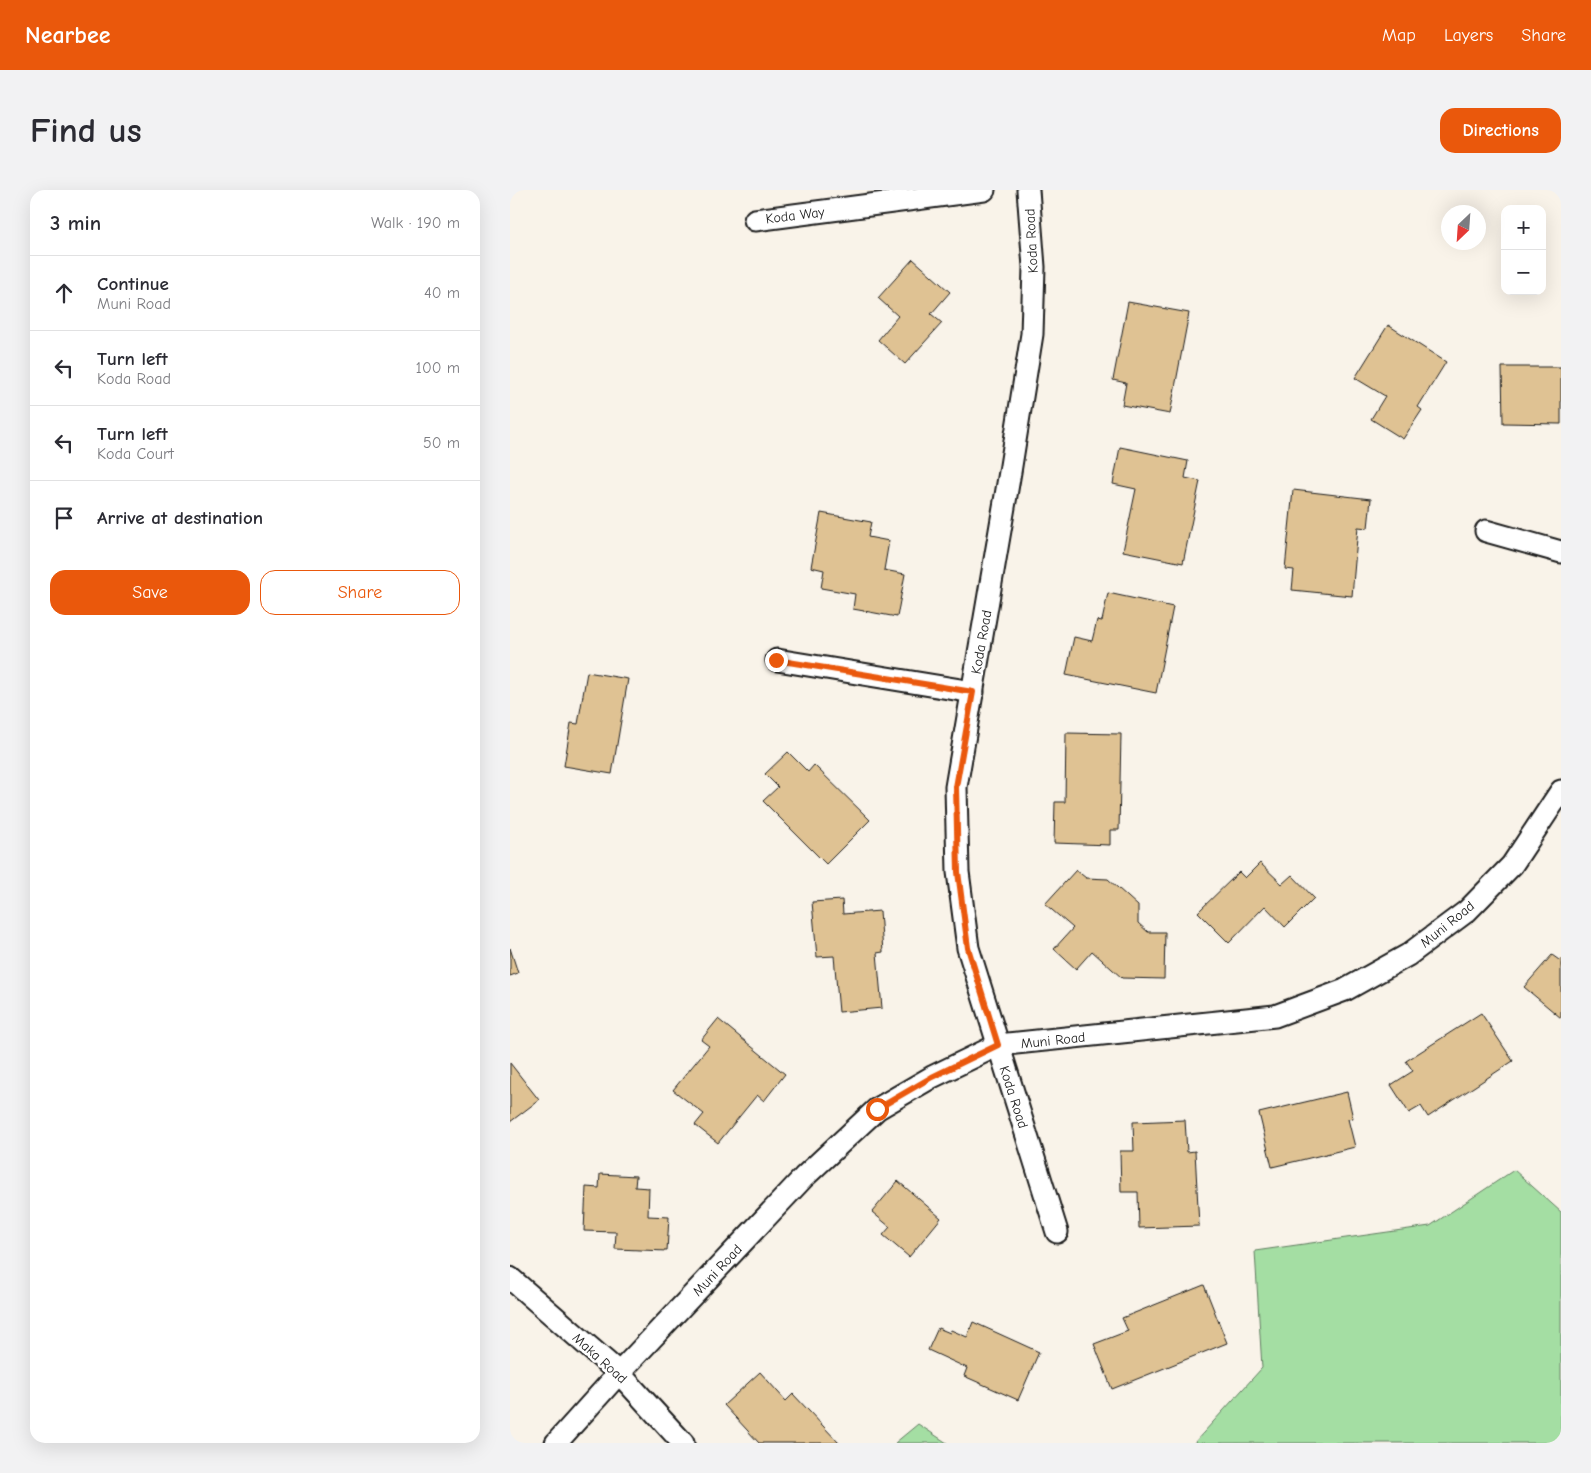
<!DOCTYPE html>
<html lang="en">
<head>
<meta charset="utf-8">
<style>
  :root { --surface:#fff; --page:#f2f2f3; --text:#2b2b33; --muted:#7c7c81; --line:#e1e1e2; --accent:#ea580c }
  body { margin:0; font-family:"Comic Neue",sans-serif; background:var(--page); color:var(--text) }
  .controls { position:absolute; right:15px; top:15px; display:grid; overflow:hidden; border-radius:10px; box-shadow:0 5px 20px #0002 }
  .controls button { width:45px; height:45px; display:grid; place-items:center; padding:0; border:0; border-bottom:1px solid var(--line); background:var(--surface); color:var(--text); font:25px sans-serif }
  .compass { position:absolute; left:931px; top:15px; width:45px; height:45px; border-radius:50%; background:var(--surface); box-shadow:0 5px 20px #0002; rotate:205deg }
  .stop { position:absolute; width:15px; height:15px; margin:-11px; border:4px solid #ea580c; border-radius:50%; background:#fff }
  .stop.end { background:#ea580c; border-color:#fff; box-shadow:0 1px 5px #0008 }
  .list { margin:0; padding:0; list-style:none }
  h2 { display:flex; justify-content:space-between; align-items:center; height:65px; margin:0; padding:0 20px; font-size:21px }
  h2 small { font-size:16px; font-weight:400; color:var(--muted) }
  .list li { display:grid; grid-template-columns:32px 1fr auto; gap:15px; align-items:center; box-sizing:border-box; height:75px; padding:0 20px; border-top:1px solid var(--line) }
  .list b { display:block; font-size:19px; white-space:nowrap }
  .list p { margin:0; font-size:16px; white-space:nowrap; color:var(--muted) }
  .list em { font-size:16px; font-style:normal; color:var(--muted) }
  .actions { display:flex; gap:10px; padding:15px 20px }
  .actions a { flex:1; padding:11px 0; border:1px solid var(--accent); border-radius:15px; text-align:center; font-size:18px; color:var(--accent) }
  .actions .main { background:var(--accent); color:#fff }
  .icon { flex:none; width:28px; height:28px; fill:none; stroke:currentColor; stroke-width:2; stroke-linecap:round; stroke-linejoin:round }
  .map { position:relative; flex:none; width:1051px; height:1253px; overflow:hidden; border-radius:15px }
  header { display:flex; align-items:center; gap:30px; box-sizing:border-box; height:70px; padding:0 25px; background:var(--accent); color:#fff }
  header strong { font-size:24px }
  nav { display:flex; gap:28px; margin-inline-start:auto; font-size:18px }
  .intro { display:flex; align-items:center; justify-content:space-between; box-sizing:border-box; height:120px; padding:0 30px }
  h1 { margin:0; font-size:35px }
  .button { padding:12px 22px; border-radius:15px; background:var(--accent); color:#fff; font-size:18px; font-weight:700 }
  main { display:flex; gap:30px; padding:0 30px }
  aside { flex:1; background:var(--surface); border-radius:15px; box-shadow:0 5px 20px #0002 }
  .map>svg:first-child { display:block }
</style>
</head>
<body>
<header>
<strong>Nearbee</strong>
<nav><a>Map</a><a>Layers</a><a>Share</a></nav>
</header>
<div class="intro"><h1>Find us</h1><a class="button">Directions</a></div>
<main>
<aside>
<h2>3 min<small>Walk · 190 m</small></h2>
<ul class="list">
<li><svg class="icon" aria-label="ahead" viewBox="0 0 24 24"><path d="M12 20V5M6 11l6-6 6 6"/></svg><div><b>Continue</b><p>Muni Road</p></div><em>40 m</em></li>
<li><svg class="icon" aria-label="left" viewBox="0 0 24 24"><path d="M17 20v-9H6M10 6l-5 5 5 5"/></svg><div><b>Turn left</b><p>Koda Road</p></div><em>100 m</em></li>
<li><svg class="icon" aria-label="left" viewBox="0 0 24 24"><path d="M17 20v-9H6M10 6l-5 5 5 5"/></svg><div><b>Turn left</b><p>Koda Court</p></div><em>50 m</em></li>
<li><svg class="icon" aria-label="arrive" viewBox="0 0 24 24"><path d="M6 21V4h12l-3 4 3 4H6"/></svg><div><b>Arrive at destination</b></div></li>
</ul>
<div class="actions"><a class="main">Save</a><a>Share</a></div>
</aside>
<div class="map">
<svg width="1051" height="1253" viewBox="0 0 1051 1253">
  <rect width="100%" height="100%" fill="#f9f3e9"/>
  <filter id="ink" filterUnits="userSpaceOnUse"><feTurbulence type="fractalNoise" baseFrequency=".02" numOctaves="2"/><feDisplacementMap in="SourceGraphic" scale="10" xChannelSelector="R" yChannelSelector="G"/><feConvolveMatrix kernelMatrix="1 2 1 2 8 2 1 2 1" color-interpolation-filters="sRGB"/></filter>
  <g filter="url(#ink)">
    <g fill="#a4dea3" stroke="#607d60">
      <path d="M1004,980L1051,1022V1253H684L752,1178L745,1061L920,1036Z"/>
      <path d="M408,1234L437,1253H385Z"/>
    </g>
    <g fill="#dfc293" stroke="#1c1c1c">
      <path d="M403,69L440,102L421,124L432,133L395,174L368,150L388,126L368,108Z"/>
      <path d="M618,112L679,123L660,224L612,215L616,193L603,190Z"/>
      <path d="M878,135L936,172L908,217L912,220L893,249L861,229L875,206L845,188Z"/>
      <path d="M992,177H1051V234L993,233Z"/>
      <path d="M610,257L678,271L675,288L690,291L673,373L613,361L626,299L603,294Z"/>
      <path d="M783,300L861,309L858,338L848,337L842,406L782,400L784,380L775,379Z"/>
      <path d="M311,323L361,332L358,347L379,351L374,380L395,384L387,427L343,419L345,404L311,398L314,380L301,377Z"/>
      <path d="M598,403L663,417L646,503L556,485L564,447L582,451L587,430L592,431Z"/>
      <path d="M77,482L118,489L102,584L54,576L61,533L68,534Z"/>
      <path d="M556,543L611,544L609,640H600V655L544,653L545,612H555Z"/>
      <path d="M278,562L298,582L304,575L360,630L316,674L253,611L268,597L255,584Z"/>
      <path d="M750,673L772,694L782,685L804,708L775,737L755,716L719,753L688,722L729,682L735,688Z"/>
      <path d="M566,680L576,688L598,689L628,716V733L638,742H655L654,789L612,788L582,761L566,779L544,759L563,738L535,714Z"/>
      <path d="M332,710L333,724L370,721L373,762L367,763L372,818L329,822L324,766L307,767L302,712Z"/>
      <path d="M0,758L8,783L0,786Z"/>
      <path d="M1042,765L1049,770L1051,768V828L1014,797Z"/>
      <path d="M971,823L1003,871L918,927L911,916L899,923L881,895L903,881L896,871Z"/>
      <path d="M208,829L275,884L254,911L247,905L208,953L185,935L194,924L163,900L199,856L191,850Z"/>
      <path d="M0,873L29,910L0,932Z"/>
      <path d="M837,902L843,928L838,929L845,957L762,977L749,923Z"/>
      <path d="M675,930L677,962L685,961L689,1036L629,1038L628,1002H611L610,961H624L623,932Z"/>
      <path d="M90,984L126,986L125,997L139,998L138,1026L159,1027L157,1061L105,1059L106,1042L74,1041L76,997L89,998Z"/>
      <path d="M388,991L431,1028L399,1067L373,1045L380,1037L362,1022Z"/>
      <path d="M694,1095L717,1153L602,1199L584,1154L618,1141L612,1128Z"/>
      <path d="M463,1132L529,1162L508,1210L454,1186L457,1178L418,1160L428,1138L440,1143L441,1140L457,1147Z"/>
      <path d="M250,1182L276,1211L283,1204L329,1253H249L214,1215Z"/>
    </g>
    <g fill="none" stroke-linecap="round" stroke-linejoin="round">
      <g stroke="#1c1c1c" stroke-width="25">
        <g id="street">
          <path d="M518,0L524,77L522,144L500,282L446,597L448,682L458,758L547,1042"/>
          <path d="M245,30L474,0"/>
          <path d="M976,341L1051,362"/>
          <path d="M267,470L463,502"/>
          <path d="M0,1088L109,1183L173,1253"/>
          <path d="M46,1253L109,1183L294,987L367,919L422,887L488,855L765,826L835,800L898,765L957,721L1002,675L1051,601"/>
        </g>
      </g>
      <use href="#street" stroke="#fff" stroke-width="21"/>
    </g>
  </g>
  <g fill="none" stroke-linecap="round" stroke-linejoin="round" filter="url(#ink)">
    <path stroke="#ea580c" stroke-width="6" d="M266,470L463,502L446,597L448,682L458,758L488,855L422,887L367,919"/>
  </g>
  <g text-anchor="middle" stroke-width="5" stroke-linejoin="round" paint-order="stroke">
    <g font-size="14" fill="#1c1c1c" stroke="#fff">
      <text transform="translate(285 25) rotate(-7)" y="5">Koda Way</text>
      <text transform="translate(521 51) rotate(-93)" y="5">Koda Road</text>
      <text transform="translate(471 452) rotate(-80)" y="5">Koda Road</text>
      <text transform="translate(937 734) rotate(-39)" y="5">Muni Road</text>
      <text transform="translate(543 850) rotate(-6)" y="5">Muni Road</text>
      <text transform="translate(504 907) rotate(72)" y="5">Koda Road</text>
      <text transform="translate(207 1080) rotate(-47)" y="5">Muni Road</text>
      <text transform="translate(90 1168) rotate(42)" y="5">Maka Road</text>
    </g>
  </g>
</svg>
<div class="controls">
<button>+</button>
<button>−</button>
</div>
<svg class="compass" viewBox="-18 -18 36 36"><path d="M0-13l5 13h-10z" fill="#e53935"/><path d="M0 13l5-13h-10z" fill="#7c7c81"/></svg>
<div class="stop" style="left:367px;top:919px"></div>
<div class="stop end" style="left:266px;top:470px"></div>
</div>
</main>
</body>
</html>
